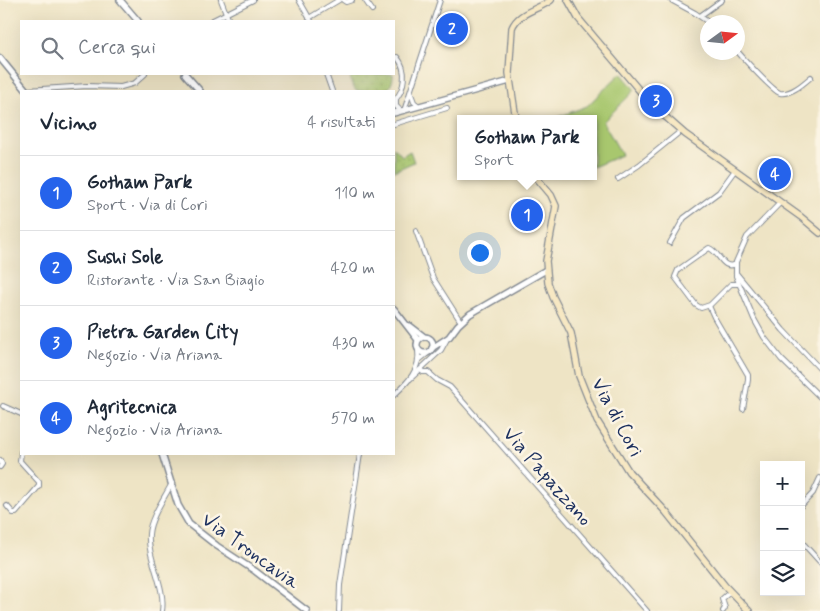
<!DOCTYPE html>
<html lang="it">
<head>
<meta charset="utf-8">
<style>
  :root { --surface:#fff; --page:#f2f2f3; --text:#1f2937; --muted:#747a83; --line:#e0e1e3; --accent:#2563eb }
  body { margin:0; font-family:Mynerve,sans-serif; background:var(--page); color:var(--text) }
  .controls { position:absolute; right:15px; bottom:15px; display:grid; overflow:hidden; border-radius:0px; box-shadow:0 5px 20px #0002 }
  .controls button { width:45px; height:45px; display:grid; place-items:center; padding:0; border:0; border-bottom:1px solid var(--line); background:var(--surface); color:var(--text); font:25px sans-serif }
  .compass { position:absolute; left:700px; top:15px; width:45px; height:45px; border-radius:50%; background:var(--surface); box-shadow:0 5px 20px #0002; rotate:75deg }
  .you { position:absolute; left:479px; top:252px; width:18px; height:18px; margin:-12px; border:4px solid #fff; border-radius:50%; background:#1a73e8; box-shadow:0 0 0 8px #1a73e833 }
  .badge { display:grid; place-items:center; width:32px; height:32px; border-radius:50%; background:var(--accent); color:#fff; font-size:16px; font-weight:700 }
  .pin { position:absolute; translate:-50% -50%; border:2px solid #fff; box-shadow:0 1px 5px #0006 }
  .popup { position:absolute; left:457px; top:115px; width:140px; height:65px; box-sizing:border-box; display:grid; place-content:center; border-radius:0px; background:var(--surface); filter:drop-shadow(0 1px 4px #0005); font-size:16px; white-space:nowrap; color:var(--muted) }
  .popup b { font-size:19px; color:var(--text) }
  .popup::after { content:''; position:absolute; left:50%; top:100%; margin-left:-10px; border:10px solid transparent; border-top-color:var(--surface) }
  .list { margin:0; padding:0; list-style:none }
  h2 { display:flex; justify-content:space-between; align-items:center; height:65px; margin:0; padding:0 20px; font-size:21px }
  h2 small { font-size:16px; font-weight:400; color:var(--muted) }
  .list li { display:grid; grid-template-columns:32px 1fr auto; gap:15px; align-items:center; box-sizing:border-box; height:75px; padding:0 20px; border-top:1px solid var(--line) }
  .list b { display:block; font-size:19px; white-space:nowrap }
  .list p { margin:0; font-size:16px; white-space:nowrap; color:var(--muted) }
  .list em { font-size:16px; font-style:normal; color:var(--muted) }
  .icon { flex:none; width:28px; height:28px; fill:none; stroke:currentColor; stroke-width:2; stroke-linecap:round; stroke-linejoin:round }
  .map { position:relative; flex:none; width:820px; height:611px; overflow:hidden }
  .search { position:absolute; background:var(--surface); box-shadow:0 5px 20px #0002; left:20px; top:20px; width:375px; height:55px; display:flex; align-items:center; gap:12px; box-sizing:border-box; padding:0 18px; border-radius:0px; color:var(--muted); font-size:19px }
  .panel { position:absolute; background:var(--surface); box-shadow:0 5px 20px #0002; left:20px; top:90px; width:375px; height:365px; border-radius:0px }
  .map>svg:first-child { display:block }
</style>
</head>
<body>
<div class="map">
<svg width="820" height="611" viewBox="0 0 820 611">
  <defs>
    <pattern id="grass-dots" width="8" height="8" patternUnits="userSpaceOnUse" patternTransform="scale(1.25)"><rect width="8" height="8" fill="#a8c76e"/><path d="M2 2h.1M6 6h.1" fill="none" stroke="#90ab62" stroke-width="1.8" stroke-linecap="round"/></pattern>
  </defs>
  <rect width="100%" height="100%" fill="#fcf5e5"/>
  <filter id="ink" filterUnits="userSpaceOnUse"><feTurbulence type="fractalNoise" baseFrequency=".02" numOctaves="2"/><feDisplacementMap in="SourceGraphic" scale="10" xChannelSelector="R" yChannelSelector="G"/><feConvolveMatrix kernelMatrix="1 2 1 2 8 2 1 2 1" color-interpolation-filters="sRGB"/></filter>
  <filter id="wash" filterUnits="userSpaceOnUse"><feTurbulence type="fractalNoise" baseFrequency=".0096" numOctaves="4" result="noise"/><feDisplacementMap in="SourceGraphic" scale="20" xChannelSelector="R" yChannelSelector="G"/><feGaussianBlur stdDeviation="1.12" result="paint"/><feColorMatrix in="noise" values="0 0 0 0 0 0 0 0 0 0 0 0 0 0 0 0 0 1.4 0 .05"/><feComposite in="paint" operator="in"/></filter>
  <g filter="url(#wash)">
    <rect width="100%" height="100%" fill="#eee4c5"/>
    <g fill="url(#grass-dots)" stroke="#627b66">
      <path d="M350,74H393C393,81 391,87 386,91H356L351,83Z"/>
      <path d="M394,147L402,156L410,151L414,162L394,171Z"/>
    </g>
    <g fill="#a8c76e" stroke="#627b66">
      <path d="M621,73L635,90L603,122L622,155L593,167V119H553L587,106Z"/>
      <path d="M535,204L540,218L518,226L513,212Z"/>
    </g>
  </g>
  <g filter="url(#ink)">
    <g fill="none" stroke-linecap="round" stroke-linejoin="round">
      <g stroke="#848a92" stroke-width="6">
        <g id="minor">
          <path d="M221,0L229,21"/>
          <path d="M299,0L311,21"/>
          <path d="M343,0L346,2L352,0"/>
          <path d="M365,0L372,10"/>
          <path d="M671,0L695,13L708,22"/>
          <path d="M700,16L722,0"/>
          <path d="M309,18L339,0"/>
          <path d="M211,21L253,0"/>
          <path d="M738,52C744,59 773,91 780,93C791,95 804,83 811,77"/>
          <path d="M394,58L397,57C408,70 405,90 394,101"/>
          <path d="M326,74L332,91"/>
          <path d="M27,90L87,86L121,87L135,83L145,74"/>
          <path d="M411,94L414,102L419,106"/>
          <path d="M396,99V106L401,111"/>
          <path d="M404,111L440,0"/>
          <path d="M394,124L447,108"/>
          <path d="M618,179L639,165L681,131"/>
          <path d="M780,203L747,237L736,262V276L754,319L764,337L781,359L820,397"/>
          <path d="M416,231L433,278L461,322"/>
          <path d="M670,243L684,218L719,192L735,170"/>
          <path d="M736,264C722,271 720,252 709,248L678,270L675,277L696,305L701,308L710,305L731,284H738"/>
          <path d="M736,273L783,330L820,369"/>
          <path d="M709,306L714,317L748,375V380L743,409"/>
          <path d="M418,361L428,353"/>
          <path d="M420,370L423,372H428L437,380L450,387L647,611"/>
          <path d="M410,379L441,350L447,339"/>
          <path d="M394,395C407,383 421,370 418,350"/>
          <path d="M3,406L21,414"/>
          <path d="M0,460L2,464L0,467"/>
          <path d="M7,506L13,513H16L39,486V482L20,461L21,452"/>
          <path d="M801,506L813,493L820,478"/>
          <path d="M801,541L820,562"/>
          <path d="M162,611C166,586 147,559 149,534C150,518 165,497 172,483"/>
          <path d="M339,611L340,585L360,454"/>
          <path d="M723,611L725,608L722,599L730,592"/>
        </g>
      </g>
      <g stroke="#848a92" stroke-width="8">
        <g id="tertiary">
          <path d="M120,0L138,21"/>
          <path d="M0,58L27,91"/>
          <path d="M185,74L200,91"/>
          <path d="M394,113L510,81"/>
          <path d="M394,309L418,340"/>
          <path d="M410,326L423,336"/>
          <circle cx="425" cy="345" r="8"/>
          <path d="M432,348L449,337L458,325L470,314L546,270"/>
          <path d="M162,454L178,505L189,524L217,546L255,571L307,611"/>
        </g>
      </g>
      <g stroke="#848a92" stroke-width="8">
        <g id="secondary">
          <path d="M568,0L578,18L644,96L660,112L685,134L801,217L820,233"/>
          <path d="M516,119L509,73L512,28C518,12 538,10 551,0"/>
          <path d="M535,176L551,195L556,206L546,261L548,283L553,297L571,333L579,376L597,421L629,472L666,512L725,586L749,611"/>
        </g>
      </g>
      <use href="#minor" stroke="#fff" stroke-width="4"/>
      <use href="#tertiary" stroke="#fff" stroke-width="5"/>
      <use href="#secondary" stroke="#f7e8c3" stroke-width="5.5"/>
    </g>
  </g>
  <g text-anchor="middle" stroke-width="5" stroke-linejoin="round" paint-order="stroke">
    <g font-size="20" fill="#1b2f5e" stroke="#fcf5e5">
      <text transform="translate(618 417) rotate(62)" y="7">Via di Cori</text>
      <text transform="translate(548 476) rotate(49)" y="7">Via Papazzano</text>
      <text transform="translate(251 550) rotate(36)" y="7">Via Troncavia</text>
    </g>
  </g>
</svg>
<div class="controls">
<button>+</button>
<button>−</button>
<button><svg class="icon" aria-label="layers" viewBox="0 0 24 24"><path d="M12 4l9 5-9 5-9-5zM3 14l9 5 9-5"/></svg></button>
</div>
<svg class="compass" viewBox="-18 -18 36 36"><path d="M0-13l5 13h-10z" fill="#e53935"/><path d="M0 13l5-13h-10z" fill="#747a83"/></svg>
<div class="you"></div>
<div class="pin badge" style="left:527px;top:215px">1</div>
<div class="popup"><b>Gotham Park</b>Sport</div>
<div class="pin badge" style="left:452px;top:29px">2</div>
<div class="pin badge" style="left:656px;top:101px">3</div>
<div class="pin badge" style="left:775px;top:174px">4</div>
<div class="search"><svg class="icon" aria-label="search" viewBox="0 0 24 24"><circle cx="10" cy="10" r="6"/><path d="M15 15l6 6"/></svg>Cerca qui</div>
<section class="panel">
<h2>Vicino<small>4 risultati</small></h2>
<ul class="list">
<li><span class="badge">1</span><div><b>Gotham Park</b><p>Sport · Via di Cori</p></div><em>110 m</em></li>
<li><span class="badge">2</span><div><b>Sushi Sole</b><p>Ristorante · Via San Biagio</p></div><em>420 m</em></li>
<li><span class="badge">3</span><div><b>Pietra Garden City</b><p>Negozio · Via Ariana</p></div><em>430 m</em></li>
<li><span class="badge">4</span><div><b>Agritecnica</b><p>Negozio · Via Ariana</p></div><em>570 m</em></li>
</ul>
</section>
</div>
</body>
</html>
